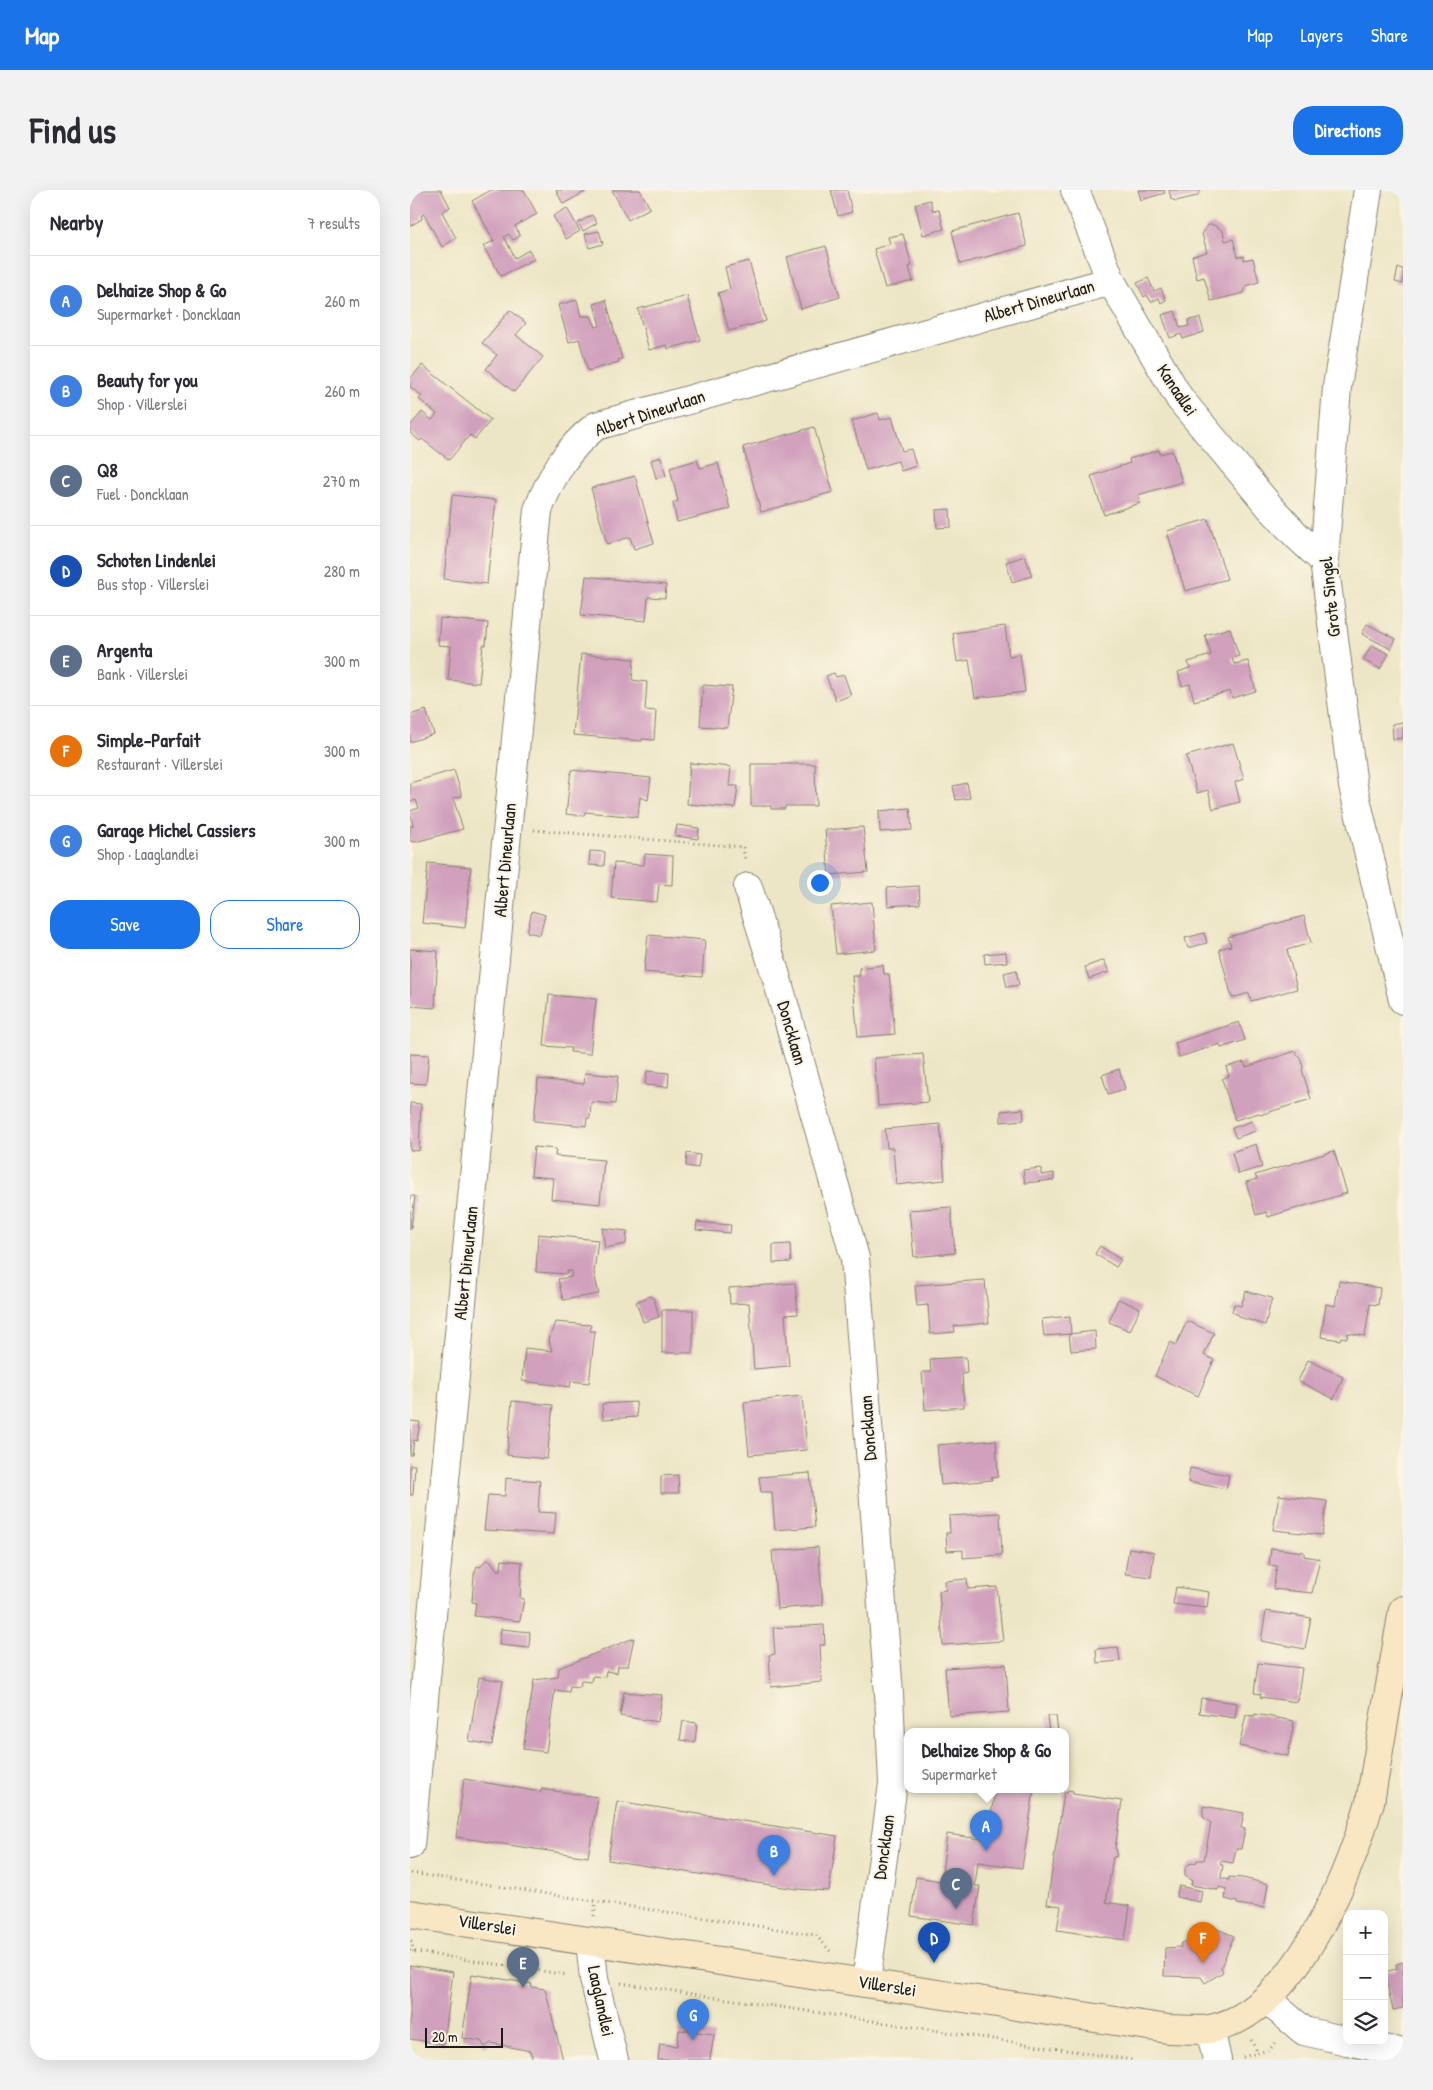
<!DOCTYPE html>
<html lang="en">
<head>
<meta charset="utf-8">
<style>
  :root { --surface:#fff; --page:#f2f2f3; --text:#2b2b33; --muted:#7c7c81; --line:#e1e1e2; --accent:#1a73e8 }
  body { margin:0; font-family:"Patrick Hand",sans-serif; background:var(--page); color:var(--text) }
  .controls { position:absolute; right:15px; bottom:15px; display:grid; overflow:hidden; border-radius:10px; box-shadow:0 5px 20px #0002 }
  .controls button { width:45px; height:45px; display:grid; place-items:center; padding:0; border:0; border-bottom:1px solid var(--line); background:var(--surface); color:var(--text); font:25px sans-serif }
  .scale { position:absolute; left:15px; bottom:12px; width:78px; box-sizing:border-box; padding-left:5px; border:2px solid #1c1c1c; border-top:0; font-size:14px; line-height:18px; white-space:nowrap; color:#1c1c1c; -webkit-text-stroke:4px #fcf5e5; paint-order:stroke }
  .you { position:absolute; left:409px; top:692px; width:18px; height:18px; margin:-12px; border:4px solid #fff; border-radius:50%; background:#1a73e8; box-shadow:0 0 0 8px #1a73e833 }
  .badge { display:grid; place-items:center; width:32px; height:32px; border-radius:50%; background:var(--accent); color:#fff; font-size:16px; font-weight:700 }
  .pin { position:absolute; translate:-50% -41px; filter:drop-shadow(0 1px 2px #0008) }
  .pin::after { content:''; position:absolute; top:26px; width:18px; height:15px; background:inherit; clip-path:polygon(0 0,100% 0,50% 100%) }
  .popup { position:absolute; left:494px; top:1538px; width:165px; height:65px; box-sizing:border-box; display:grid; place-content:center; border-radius:10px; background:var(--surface); filter:drop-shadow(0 1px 4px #0005); font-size:16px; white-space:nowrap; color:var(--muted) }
  .popup b { font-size:19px; color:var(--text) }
  .popup::after { content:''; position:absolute; left:50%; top:100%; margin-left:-10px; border:10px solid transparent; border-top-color:var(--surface) }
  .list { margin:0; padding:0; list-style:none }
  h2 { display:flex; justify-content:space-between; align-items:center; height:65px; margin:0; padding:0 20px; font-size:21px }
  h2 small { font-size:16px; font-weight:400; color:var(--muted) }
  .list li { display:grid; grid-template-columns:32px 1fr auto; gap:15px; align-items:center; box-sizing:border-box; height:90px; padding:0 20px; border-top:1px solid var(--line) }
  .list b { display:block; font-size:19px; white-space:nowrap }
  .list p { margin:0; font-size:16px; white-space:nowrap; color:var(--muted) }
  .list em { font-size:16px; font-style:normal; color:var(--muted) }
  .actions { display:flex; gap:10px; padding:15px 20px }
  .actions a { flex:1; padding:11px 0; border:1px solid var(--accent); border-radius:20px; text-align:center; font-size:18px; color:var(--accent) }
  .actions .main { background:var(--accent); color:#fff }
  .icon { flex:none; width:28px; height:28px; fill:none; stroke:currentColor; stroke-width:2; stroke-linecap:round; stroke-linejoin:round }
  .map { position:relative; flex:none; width:993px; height:1870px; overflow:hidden; border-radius:20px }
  header { display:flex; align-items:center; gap:30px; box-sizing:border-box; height:70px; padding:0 25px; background:var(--accent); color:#fff }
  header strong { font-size:24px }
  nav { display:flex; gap:28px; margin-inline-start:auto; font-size:18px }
  .intro { display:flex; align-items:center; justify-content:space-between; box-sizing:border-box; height:120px; padding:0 30px }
  h1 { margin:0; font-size:35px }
  .button { padding:12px 22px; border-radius:20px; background:var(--accent); color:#fff; font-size:18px; font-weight:700 }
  main { display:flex; gap:30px; padding:0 30px }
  aside { flex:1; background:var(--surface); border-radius:20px; box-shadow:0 5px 20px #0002 }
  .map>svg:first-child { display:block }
</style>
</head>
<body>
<header>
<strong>Map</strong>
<nav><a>Map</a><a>Layers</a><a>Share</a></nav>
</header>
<div class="intro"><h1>Find us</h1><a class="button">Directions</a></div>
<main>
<aside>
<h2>Nearby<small>7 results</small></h2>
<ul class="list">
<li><span class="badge" style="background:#3f7fe0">A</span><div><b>Delhaize Shop &amp; Go</b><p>Supermarket · Doncklaan</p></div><em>260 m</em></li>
<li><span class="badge" style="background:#3f7fe0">B</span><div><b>Beauty for you</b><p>Shop · Villerslei</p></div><em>260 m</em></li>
<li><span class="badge" style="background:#5c6f8a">C</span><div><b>Q8</b><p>Fuel · Doncklaan</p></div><em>270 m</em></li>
<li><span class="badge" style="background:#1a4fb4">D</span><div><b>Schoten Lindenlei</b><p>Bus stop · Villerslei</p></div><em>280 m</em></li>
<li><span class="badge" style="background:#5c6f8a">E</span><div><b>Argenta</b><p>Bank · Villerslei</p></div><em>300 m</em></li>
<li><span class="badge" style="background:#e8710a">F</span><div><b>Simple-Parfait</b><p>Restaurant · Villerslei</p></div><em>300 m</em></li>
<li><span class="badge" style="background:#3f7fe0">G</span><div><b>Garage Michel Cassiers</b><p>Shop · Laaglandlei</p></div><em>300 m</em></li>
</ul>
<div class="actions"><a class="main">Save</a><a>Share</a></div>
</aside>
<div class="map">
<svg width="993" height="1870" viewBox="0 0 993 1870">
  <rect width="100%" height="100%" fill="#fcf5e5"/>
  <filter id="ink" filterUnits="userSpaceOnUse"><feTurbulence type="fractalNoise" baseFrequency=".02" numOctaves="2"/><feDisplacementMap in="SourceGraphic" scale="10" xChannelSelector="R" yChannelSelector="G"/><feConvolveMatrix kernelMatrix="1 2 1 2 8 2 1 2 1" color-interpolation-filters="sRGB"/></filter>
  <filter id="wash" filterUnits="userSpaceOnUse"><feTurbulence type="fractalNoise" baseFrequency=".0096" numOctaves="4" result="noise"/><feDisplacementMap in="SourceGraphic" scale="20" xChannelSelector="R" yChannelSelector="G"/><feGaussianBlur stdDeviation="1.12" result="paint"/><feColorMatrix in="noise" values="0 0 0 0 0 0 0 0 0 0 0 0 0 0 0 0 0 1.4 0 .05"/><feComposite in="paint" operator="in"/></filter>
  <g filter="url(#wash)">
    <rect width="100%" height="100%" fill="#ede6c6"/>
    <g id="blocks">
      <g fill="#d1a0bd">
        <path d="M0,0H31L40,17L32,22L46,48L32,57L14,24L11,26L12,29L0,36Z"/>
        <path d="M81,0H114L127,24L105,36L110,46L103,50L99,44L94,47L105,68L119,60L124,69L91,86L73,56L84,51L62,11Z"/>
        <path d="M146,0H174L175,2L153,14Z"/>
        <path d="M202,0H230L240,18L218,30Z"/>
        <path d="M421,0H437L442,22L428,26Z"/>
        <path d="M728,0H754L755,3L731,10Z"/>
        <path d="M759,0H791L787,6L766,11L761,9Z"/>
        <path d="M520,10L523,21L529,20L534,39L513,45L505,14Z"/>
        <path d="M157,18L170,41L156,49L143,26Z"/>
        <path d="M608,23L617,56L550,74L542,41Z"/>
        <path d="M182,25L187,33L173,41L168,33Z"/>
        <path d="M798,35H804L809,38L813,41L815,51L823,49L828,67L834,66V70L843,68L849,92L836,96L834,103L801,111L794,87L787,89L782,66L797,62L792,44Z"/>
        <path d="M189,41L193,54L179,58L175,44Z"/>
        <path d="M493,44L502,76L499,77L503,91L475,98L464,59L480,54L478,47Z"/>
        <path d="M416,56L430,107L391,119L377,67Z"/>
        <path d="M339,71L356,131L319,141L308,103L320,99L315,77Z"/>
        <path d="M988,78L993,79V94L985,92Z"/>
        <path d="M738,88L744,101L751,98L756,110L751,113L749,108L741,112L737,105L734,107L727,93Z"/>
        <path d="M277,106L290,150L258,159L257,155L239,160L228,119Z"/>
        <path d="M167,110L171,126H181L186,137L190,136L184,114L196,110L212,169L208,170L209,172L178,181L169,149L159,152L148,115Z"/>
        <path d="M100,120L116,133L106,145L133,167L104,202L76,179L87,165L72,153Z"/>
        <path d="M765,121L770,138L779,136L778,130L790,128L794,142L773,149L771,144L760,148L752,125Z"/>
        <path d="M12,175L81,230L65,249L60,245L39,270L12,249L10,251L0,243V236L12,222L22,230L27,224L9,209L12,206L0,197V189Z"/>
        <path d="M468,223L470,230L482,227L492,261L501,259L506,276L491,281L488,271L456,280L442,231Z"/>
        <path d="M404,237L423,302L351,322L333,257Z"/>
        <path d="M749,260L750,264L762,261L772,292L728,305L730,313L694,325L681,286L720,273L719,269Z"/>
        <path d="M251,267L256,286L246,288L241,270Z"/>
        <path d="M287,270L290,278L308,273L320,319L267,332L263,313L268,311L260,278Z"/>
        <path d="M225,286L244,353L224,359L220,347L197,354L181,298Z"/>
        <path d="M42,305L86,310L77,394L34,389Z"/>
        <path d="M540,319L541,337L527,338L526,320Z"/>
        <path d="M798,329L817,389L775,401L757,341Z"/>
        <path d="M615,366L622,386L602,392L596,372Z"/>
        <path d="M176,386L256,395L255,408L238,407L236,431L171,425Z"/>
        <path d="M30,428L78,433L76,455H73L69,493L38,490L41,456L28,455Z"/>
        <path d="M957,434L986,449L981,459L952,444Z"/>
        <path d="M595,436L599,466L610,464L615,502L565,508L559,470L547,472L543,443Z"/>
        <path d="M820,438L829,466L822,468L824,474L838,471L846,501L822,508L820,501L784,511L780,494L772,496L768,482L780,478L778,472L801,465L795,445Z"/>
        <path d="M962,455L979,464L970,479L953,470Z"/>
        <path d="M171,464L224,469L222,490L237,492L235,520L246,521L244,550L232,549V551L163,545Z"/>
        <path d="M424,483L426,487L434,485L441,505L426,511L416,486Z"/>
        <path d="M293,495L322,497L317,538L290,536Z"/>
        <path d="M16,520L24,544L0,552V525Z"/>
        <path d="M993,532V548L983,549L982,534Z"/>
        <path d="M823,553L834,589L825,592L830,612L803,619L798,600L787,603L776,566Z"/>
        <path d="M280,573L321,577L319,596H328L325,618L277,614Z"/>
        <path d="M341,574H405L406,616H375V619H361V616H341Z"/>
        <path d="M44,580L52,606L43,608L53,639L5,652L0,651V636H3L0,621L9,618L6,610L0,612V593Z"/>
        <path d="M161,580L241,588L238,610L230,607L228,627L175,622L174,626L156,624Z"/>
        <path d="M557,593L560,608L546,610L543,596Z"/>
        <path d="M500,618L502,640L470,642L469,621Z"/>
        <path d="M267,635L289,638L288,649L265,646Z"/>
        <path d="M453,637L458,682L419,685L415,640Z"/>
        <path d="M180,661L195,662L194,676L179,675Z"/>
        <path d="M235,664L263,666L262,695L249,694L247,712L201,708L204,673L234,675Z"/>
        <path d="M18,673L61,677L55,738L12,733Z"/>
        <path d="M509,696L510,714L478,716L477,698Z"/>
        <path d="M462,712L466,760L426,764L421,716Z"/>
        <path d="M122,721L135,725L130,745L117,742Z"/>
        <path d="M894,726L901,753L877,760L887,799L841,811L839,803L822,808L809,759L821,756L818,747Z"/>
        <path d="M794,743L797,753L778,758L775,748Z"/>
        <path d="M238,745L295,750L292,787L234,782Z"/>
        <path d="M0,759L28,761L25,818L0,816Z"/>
        <path d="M596,762L597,772L575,774L574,764Z"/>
        <path d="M694,770L699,782L679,789L675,777Z"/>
        <path d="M473,775L474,784H479L485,844L448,847L442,786H450L449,778Z"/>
        <path d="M606,780L609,795L597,797L594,783Z"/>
        <path d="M139,805L186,809L180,864L160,862L161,858L134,856Z"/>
        <path d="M829,832L835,850L811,858L810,854L769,867L765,853Z"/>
        <path d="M886,861L887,865L890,867L893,877L892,880L901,909L850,925L849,923L825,930L812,889L819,886L816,877L834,872L836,877Z"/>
        <path d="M0,864L19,865L16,894L0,893Z"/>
        <path d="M513,864L518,912L468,916L464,868Z"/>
        <path d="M709,879L715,899L698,904L692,885Z"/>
        <path d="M237,881L259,883L258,897L235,895Z"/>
        <path d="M175,883L208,886L205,914L181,912L180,928H177L176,936L124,931L128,889L174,894Z"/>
        <path d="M0,913L11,914L9,961L0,960Z"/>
        <path d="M613,919L614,930L591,932V921Z"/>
        <path d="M842,931L845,941L826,948L822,938Z"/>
        <path d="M530,934L535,990L486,995L483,958H477L475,939Z"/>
        <path d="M846,954L852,977L828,984L822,962Z"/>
        <path d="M124,957L146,959L145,966L194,970L190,1014L141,1009L143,988L121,986Z"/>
        <path d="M924,961L937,1003L858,1027L857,1022L846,1025L836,992L847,989L845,985Z"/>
        <path d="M277,963L290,965L288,978L276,976Z"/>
        <path d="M631,978V985L644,983V990L615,993L613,980Z"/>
        <path d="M0,1006H5L1,1039H0Z"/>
        <path d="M541,1017L545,1063L504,1067L499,1020Z"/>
        <path d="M287,1032L321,1035L320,1043L286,1040Z"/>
        <path d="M192,1038L217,1041L216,1054L195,1058Z"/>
        <path d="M128,1044L188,1050L184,1083L189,1104L153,1110L148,1089L161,1087L162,1081H157V1084L126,1082Z"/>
        <path d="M380,1054L381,1072L363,1073V1055Z"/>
        <path d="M690,1056L711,1070L706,1077L685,1064Z"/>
        <path d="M575,1090L579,1133L544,1136L545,1142L520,1144L518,1115L507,1116L505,1095Z"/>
        <path d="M929,1091L970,1098L968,1115L960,1114L955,1146L938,1143L937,1148L931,1147L930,1150L911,1147L916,1114L925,1116Z"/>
        <path d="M385,1093L388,1124L375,1125L379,1176L344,1179L339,1113L320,1114L319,1098Z"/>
        <path d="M836,1101L862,1108L855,1135L829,1127V1125L822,1122L824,1114L831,1116Z"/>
        <path d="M240,1106L244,1109L249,1127L233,1132L226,1112Z"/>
        <path d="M708,1109L730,1118L720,1141L699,1132Z"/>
        <rect x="252" y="1120" width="31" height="43"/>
        <path d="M660,1126L661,1144L634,1146L632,1129Z"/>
        <path d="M777,1131L804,1143L794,1165L804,1170L788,1206L745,1186L760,1152L766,1155Z"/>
        <path d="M145,1132L181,1135L180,1141H185L179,1193L161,1191L160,1197L112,1191L115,1158L142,1161L139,1150Z"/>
        <path d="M685,1141L686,1159L661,1161L659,1144Z"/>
        <path d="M556,1167L557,1183L552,1184L554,1217L515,1220L512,1182H521L520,1169Z"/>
        <path d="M898,1170L933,1187L924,1209L888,1191Z"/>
        <path d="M392,1206L397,1260L339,1265L334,1212Z"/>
        <path d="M102,1211L143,1215L137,1269L97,1265Z"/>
        <path d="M226,1212L227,1227L193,1229L192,1214Z"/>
        <path d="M0,1231L10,1232L7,1251L4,1250L2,1265H0Z"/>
        <path d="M586,1250L588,1287L581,1288L582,1290L531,1295L527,1255Z"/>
        <path d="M0,1275H5L3,1305H0Z"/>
        <path d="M780,1278L819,1285L816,1299L778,1292Z"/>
        <path d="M400,1283L405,1337L365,1340L362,1302H351L349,1287Z"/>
        <path d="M268,1285L269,1303H251V1286Z"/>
        <path d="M96,1288L130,1291L128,1322L146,1323L144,1344L74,1340L78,1305L95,1306Z"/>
        <path d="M869,1305L917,1311L912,1345L863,1340Z"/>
        <path d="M590,1323L592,1365L553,1368V1360L537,1361L536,1343H540L539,1326Z"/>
        <path d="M408,1357L413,1415L367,1419L362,1361Z"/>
        <path d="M719,1358L744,1362L741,1387L715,1384Z"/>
        <path d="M861,1358L894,1362V1366L910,1369L902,1403L863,1399L867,1376L859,1375Z"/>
        <path d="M76,1370L81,1371L87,1380H91L92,1370L112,1372L110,1408L114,1409L110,1431L64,1426L66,1413L62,1412L64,1385L67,1376L70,1377Z"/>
        <path d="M557,1389L558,1399L587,1397L593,1451L533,1455L529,1401L536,1400L535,1391Z"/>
        <path d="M766,1397L799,1402L797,1418L763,1414Z"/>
        <path d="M856,1421L901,1428L895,1459L851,1451Z"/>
        <path d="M414,1435L415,1455H410L412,1492L361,1497L359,1465L365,1464L363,1438Z"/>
        <path d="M91,1439L120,1442L119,1458L89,1455Z"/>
        <path d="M224,1448L218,1476H208L207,1483L196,1481L195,1487L183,1486L182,1492L171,1491L170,1497L160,1496L159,1502L145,1500L136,1562L113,1559L124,1490L148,1487L149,1478Z"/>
        <path d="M708,1457L710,1471L687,1473L686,1459Z"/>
        <path d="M848,1473L892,1478L887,1512L850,1507L851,1504L844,1503Z"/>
        <path d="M596,1474L599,1522L539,1526L535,1478Z"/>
        <path d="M69,1487L93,1491L82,1555L59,1551Z"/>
        <path d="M214,1502L252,1505L248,1532L210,1526Z"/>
        <path d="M791,1508L827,1513L825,1528L789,1523Z"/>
        <path d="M845,1524L884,1531L878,1566L829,1556L836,1525L845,1526Z"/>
        <path d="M637,1526H646L648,1542H639Z"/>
        <path d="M273,1531L287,1533L285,1552L270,1550Z"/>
        <path d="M54,1589L131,1602V1599L188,1607L178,1667L46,1647Z"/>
        <path d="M585,1600H624L612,1678L568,1672L565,1696H570L564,1735L501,1726L506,1687L531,1691L537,1644L577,1650Z"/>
        <path d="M658,1600L663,1601V1604L712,1611L705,1659L707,1660L706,1667H703L696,1712L720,1716L715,1750L647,1740L651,1716L637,1714L654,1603H657Z"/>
        <path d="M207,1611L427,1646L419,1701L386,1699L198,1670Z"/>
        <path d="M793,1616L834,1623L831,1638L835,1639L831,1659H826L823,1673L811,1671L810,1675H813L811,1688L819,1690V1687L833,1688L858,1694L854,1718L827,1714V1712L815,1709L816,1699L809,1697L808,1700L781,1695L782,1691L775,1686V1679L779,1674L787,1672V1670H794L801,1633L793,1627Z"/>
        <path d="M769,1696L792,1701L790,1712L766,1707Z"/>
        <path d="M798,1735L824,1746L811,1777L813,1782L795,1793L791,1787L754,1786L755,1758L771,1757L770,1754L794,1742Z"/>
        <path d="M993,1772V1818L983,1820L974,1782L987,1779L986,1774Z"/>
        <path d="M0,1775L43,1782L34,1854L0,1849Z"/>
        <path d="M62,1784L122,1794L121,1797L135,1799L153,1870H123L120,1861L81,1853L75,1857L71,1851L52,1848Z"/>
        <path d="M269,1840L304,1844L300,1870H248L250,1854L267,1856Z"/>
      </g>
    </g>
  </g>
  <g filter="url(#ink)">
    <use href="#blocks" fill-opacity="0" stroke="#848171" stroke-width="1"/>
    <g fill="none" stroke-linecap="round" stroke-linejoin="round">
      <g stroke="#848171" stroke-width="30">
        <g id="street">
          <path d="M665,0L701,91L770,209L860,317L887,346L914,371"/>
          <path d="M958,0L927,197L914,371L943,596L993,810"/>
          <path d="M338,697L367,789L445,1068L479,1504L483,1594L456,1792"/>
          <path d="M0,1655L128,320C141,287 156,259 186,236L701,91"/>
          <path d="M180,1751L184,1789L204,1870"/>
          <path d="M857,1810L894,1841L937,1851"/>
          <path d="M800,1839L807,1870"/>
          <path d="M938,1851L993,1863"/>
        </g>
      </g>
      <g stroke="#848171" stroke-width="30">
        <path id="secondary" d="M0,1724L758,1839C772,1839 786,1841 800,1839C885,1823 938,1686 960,1612L993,1420"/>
      </g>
      <g stroke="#848171" stroke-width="3" stroke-dasharray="1 4" stroke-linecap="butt">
        <path d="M124,640L333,657L335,671"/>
        <path d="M1,1683L406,1745L420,1761"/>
        <path d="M184,1726L186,1712"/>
        <path d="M1,1751L4,1762"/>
        <path d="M0,1761L158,1785"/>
        <path d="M211,1793L722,1870"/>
        <path d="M841,1850L848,1863"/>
        <path d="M833,1867L859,1860L867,1851"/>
      </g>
      <use href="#street" stroke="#fff" stroke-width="28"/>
      <use href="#secondary" stroke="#f9e7c3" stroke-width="28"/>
    </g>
  </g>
  <g text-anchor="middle" stroke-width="4" stroke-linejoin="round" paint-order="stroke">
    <g font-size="18" fill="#1c1c1c" stroke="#fcf5e5">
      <text transform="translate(629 111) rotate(-16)" y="6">Albert Dineurlaan</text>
      <text transform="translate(767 200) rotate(56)" y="6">Kanaallei</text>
      <text transform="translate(240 223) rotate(-18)" y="6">Albert Dineurlaan</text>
      <text transform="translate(920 407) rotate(-96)" y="6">Grote Singel</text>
      <text transform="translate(95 670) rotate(-85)" y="6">Albert Dineurlaan</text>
      <text transform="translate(382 843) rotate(74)" y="6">Doncklaan</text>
      <text transform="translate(56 1073) rotate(-84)" y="6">Albert Dineurlaan</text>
      <text transform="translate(458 1238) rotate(-94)" y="6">Doncklaan</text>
      <text transform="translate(474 1657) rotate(-82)" y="6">Doncklaan</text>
      <text transform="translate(77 1735) rotate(9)" y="6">Villerslei</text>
      <text transform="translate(477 1796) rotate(9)" y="6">Villerslei</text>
      <text transform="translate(191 1811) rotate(78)" y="6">Laaglandlei</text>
    </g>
  </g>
</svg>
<div class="controls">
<button>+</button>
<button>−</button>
<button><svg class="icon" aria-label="layers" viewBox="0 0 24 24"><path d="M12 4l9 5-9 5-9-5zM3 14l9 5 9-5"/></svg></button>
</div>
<div class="scale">20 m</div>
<div class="you"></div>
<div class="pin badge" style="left:576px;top:1661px;background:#3f7fe0">A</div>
<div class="popup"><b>Delhaize Shop &amp; Go</b>Supermarket</div>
<div class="pin badge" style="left:364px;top:1686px;background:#3f7fe0">B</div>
<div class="pin badge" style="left:546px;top:1719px;background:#5c6f8a">C</div>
<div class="pin badge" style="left:524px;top:1773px;background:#1a4fb4">D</div>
<div class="pin badge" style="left:113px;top:1798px;background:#5c6f8a">E</div>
<div class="pin badge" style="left:793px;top:1773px;background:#e8710a">F</div>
<div class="pin badge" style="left:283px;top:1850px;background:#3f7fe0">G</div>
</div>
</main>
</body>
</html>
